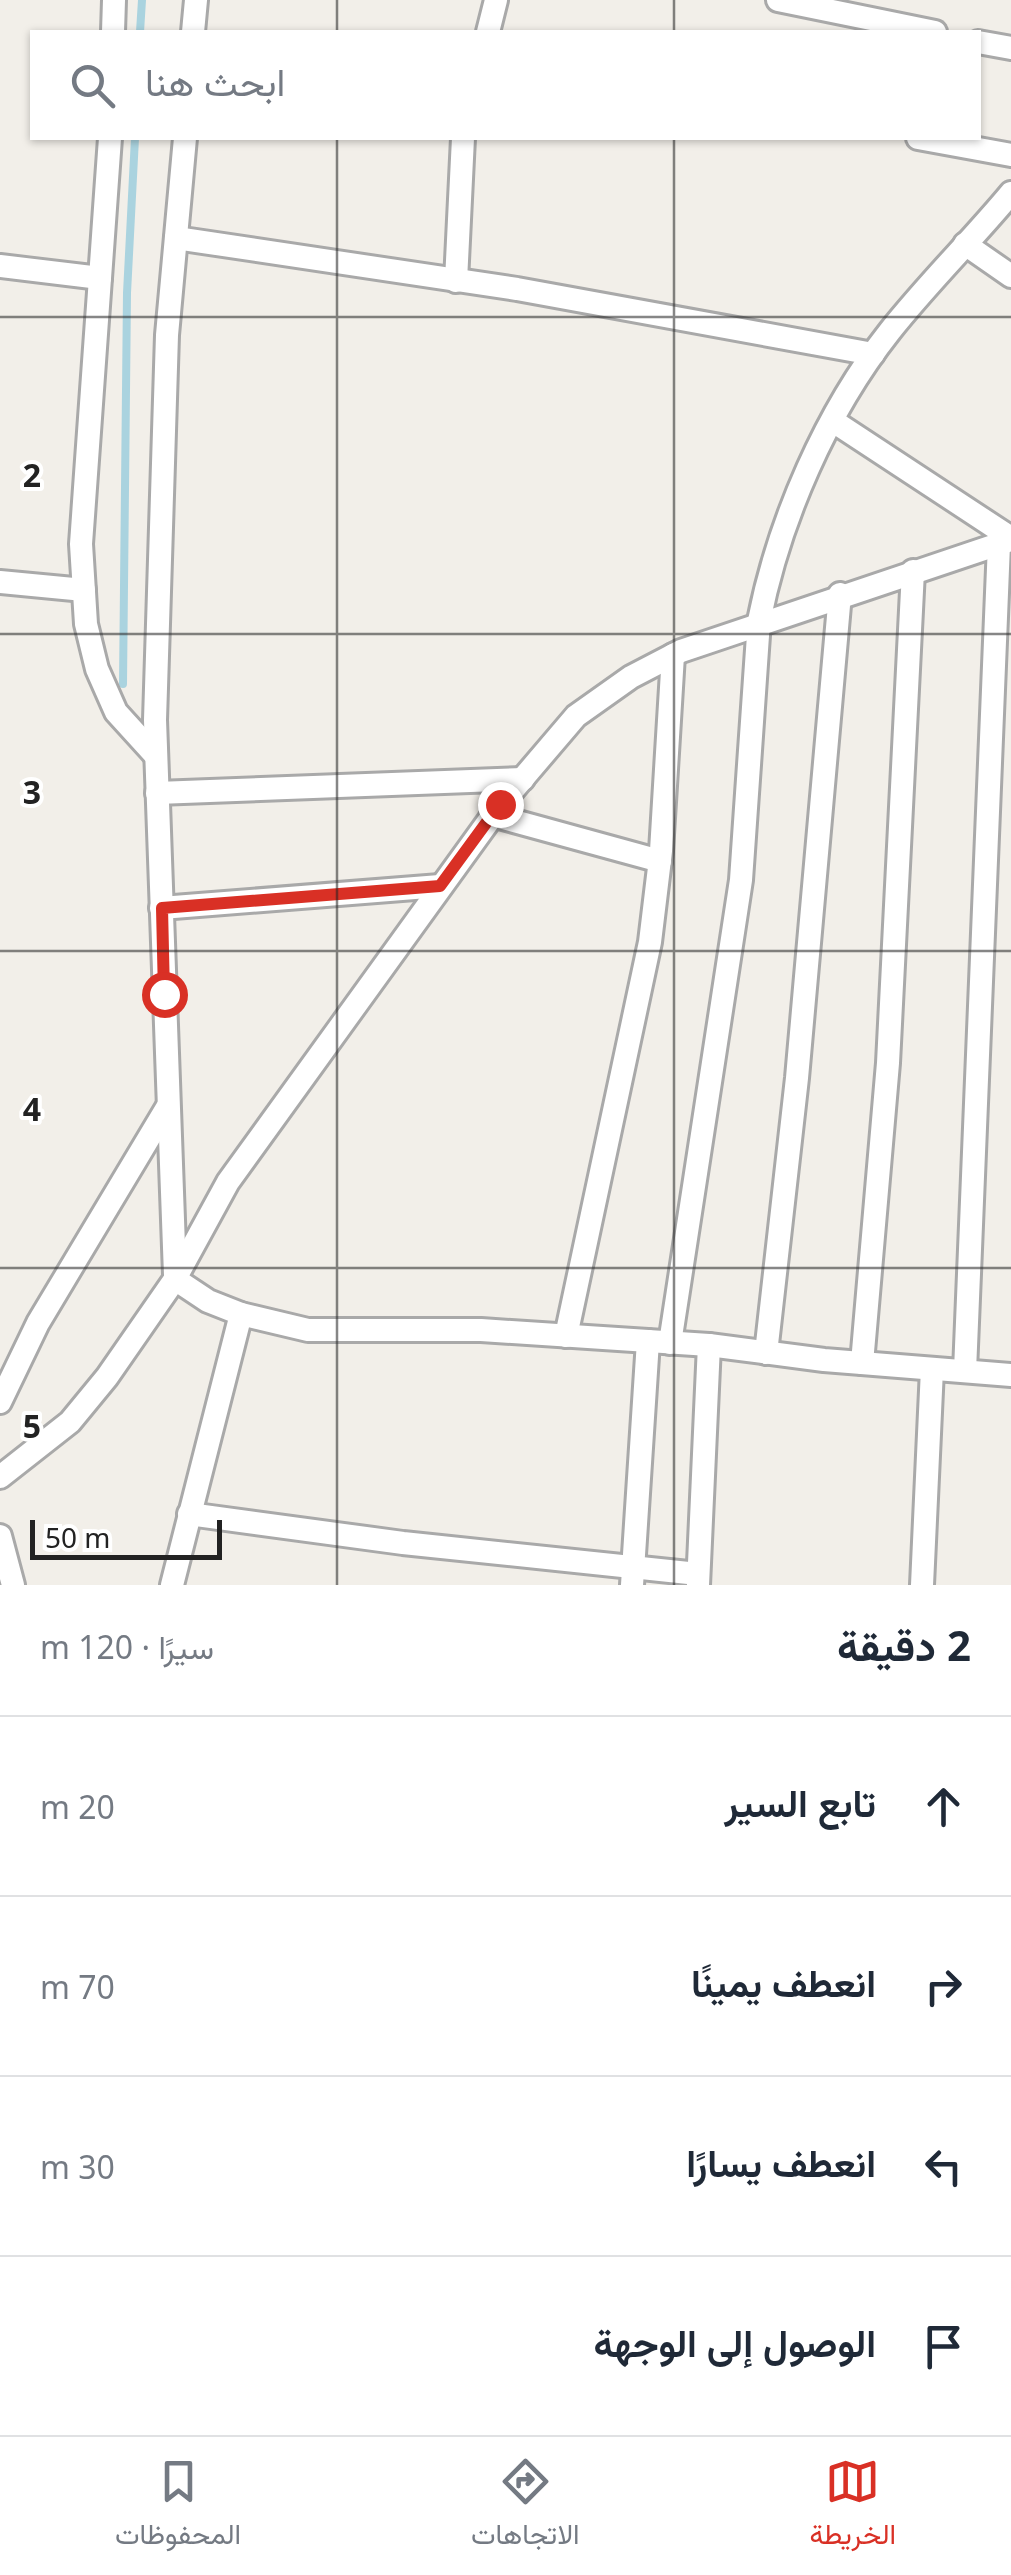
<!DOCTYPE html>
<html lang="ar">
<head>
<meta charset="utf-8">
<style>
  :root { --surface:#fff; --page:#f6f6f7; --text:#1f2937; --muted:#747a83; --line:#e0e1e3; --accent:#d93025 }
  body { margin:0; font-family:"Noto Sans",Vazirmatn,sans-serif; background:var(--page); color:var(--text); direction:rtl }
  .scale { position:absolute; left:30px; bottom:25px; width:192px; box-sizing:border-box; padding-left:10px; border:5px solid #222; border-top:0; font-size:28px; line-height:35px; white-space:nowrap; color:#222; -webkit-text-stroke:8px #fff; paint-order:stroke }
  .stop { position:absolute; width:30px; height:30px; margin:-22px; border:8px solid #d93025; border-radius:50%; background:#fff }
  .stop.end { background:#d93025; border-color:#fff; box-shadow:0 2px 10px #0008 }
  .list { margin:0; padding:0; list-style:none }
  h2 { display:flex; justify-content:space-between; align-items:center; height:130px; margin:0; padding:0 40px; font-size:42px }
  h2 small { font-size:32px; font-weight:400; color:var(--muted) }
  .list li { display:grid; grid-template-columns:65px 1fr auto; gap:30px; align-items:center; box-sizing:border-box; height:180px; padding:0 40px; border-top:2px solid var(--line) }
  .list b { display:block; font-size:38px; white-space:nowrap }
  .list em { font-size:32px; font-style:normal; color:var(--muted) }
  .icon { flex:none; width:55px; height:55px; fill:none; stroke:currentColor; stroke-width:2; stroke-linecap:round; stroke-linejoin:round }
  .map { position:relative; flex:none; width:1011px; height:1585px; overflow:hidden; direction:ltr }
  .search { position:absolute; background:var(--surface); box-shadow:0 2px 8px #0004; left:30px; right:30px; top:30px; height:110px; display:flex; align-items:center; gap:25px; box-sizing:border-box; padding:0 35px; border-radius:0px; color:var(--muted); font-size:38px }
  .sheet { height:850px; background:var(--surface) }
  nav { display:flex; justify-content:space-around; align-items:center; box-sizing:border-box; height:140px; border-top:2px solid var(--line); background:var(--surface); font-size:28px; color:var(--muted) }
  nav a { display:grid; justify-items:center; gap:5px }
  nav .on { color:var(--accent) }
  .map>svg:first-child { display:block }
</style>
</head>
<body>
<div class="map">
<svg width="1011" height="1585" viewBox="0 0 1011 1585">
  <rect width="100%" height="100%" fill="#f2efe9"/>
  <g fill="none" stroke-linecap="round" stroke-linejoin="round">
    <g stroke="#aad3df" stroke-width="8">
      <path d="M140,32L142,0"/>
      <path d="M123,684L127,293L135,138"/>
    </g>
    <g stroke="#a9a9a9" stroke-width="28">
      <g id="street">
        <path d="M778,0L935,32"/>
        <path d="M113,32L114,0"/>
        <path d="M193,32L196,0"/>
        <path d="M488,32L496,0"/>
        <path d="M978,42L1011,48"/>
        <path d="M110,138L81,544L86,624L97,669L116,712L156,756"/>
        <path d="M918,138L1011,155"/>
        <path d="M176,238L517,289L873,354"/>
        <path d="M965,244L1011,276"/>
        <path d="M0,266L100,278"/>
        <path d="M456,281L463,138"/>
        <path d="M833,421L1011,538"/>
        <path d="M0,582L84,590"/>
        <path d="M157,793L523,779"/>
        <path d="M492,815L660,861"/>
        <path d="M161,908L440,886"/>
        <path d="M175,1275L155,720L167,335L185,138"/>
        <path d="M175,1279L208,1301L241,1314L308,1330H481L709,1345L824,1360L1011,1375"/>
        <path d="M566,1336L650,942L661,851L673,655"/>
        <path d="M670,1343L741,880L759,621C779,520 826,412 890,331C928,283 972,240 1011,193"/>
        <path d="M766,1353L797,1078L840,594"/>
        <path d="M862,1363L888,1063L913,571"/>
        <path d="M965,1371L999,544"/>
        <path d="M0,1402L38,1323L168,1106"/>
        <path d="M0,1477L70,1422L107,1377L175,1279L228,1182L501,804L576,716L631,677L681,651L1011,540"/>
        <path d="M189,1514L403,1543L698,1574"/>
        <path d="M0,1536L13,1585"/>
        <path d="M172,1585L241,1314"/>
        <path d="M632,1585L648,1341"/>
        <path d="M698,1585L709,1345"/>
        <path d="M922,1585L932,1369"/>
      </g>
    </g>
    <use href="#street" stroke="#fff" stroke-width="22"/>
  </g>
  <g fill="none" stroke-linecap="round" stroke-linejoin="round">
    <path stroke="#d93025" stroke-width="12" d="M164,994L162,908L440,886L500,804"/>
  </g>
  <path fill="none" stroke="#222" stroke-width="2.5" stroke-opacity="0.55" d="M337,0V32M674,0V32M337,138V1585M674,138V1585M0,317H1011M0,634H1011M0,951H1011M0,1268H1011"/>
  <g font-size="32" text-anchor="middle" font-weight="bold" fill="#222" stroke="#fff" stroke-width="8" stroke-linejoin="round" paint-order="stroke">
    <text x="32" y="487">2</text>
    <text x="32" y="804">3</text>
    <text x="32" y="1121">4</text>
    <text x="32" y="1438">5</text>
  </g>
</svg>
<div class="scale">50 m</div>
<div class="stop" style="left:164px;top:994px"></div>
<div class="stop end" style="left:500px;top:804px"></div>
<div class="search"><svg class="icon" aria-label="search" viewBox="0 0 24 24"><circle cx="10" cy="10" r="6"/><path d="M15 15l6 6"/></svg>ابحث هنا</div>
</div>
<section class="sheet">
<h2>2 دقيقة<small>سيرًا · 120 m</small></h2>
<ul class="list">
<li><svg class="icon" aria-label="ahead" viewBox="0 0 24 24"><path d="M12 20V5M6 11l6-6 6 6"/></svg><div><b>تابع السير</b></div><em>20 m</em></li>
<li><svg class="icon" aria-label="right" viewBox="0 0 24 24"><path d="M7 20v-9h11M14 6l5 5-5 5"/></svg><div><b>انعطف يمينًا</b></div><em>70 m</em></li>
<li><svg class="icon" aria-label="left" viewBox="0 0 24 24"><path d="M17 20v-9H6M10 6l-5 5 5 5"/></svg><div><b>انعطف يسارًا</b></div><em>30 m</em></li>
<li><svg class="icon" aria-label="arrive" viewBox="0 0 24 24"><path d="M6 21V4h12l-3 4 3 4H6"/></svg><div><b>الوصول إلى الوجهة</b></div></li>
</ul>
</section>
<nav>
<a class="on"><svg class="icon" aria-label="map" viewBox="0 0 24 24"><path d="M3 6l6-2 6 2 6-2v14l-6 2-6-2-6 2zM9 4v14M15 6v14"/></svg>الخريطة</a>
<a><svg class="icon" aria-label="directions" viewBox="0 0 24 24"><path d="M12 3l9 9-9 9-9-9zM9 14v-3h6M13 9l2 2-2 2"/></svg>الاتجاهات</a>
<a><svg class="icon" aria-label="saved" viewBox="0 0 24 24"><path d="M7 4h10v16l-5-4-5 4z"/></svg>المحفوظات</a>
</nav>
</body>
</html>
